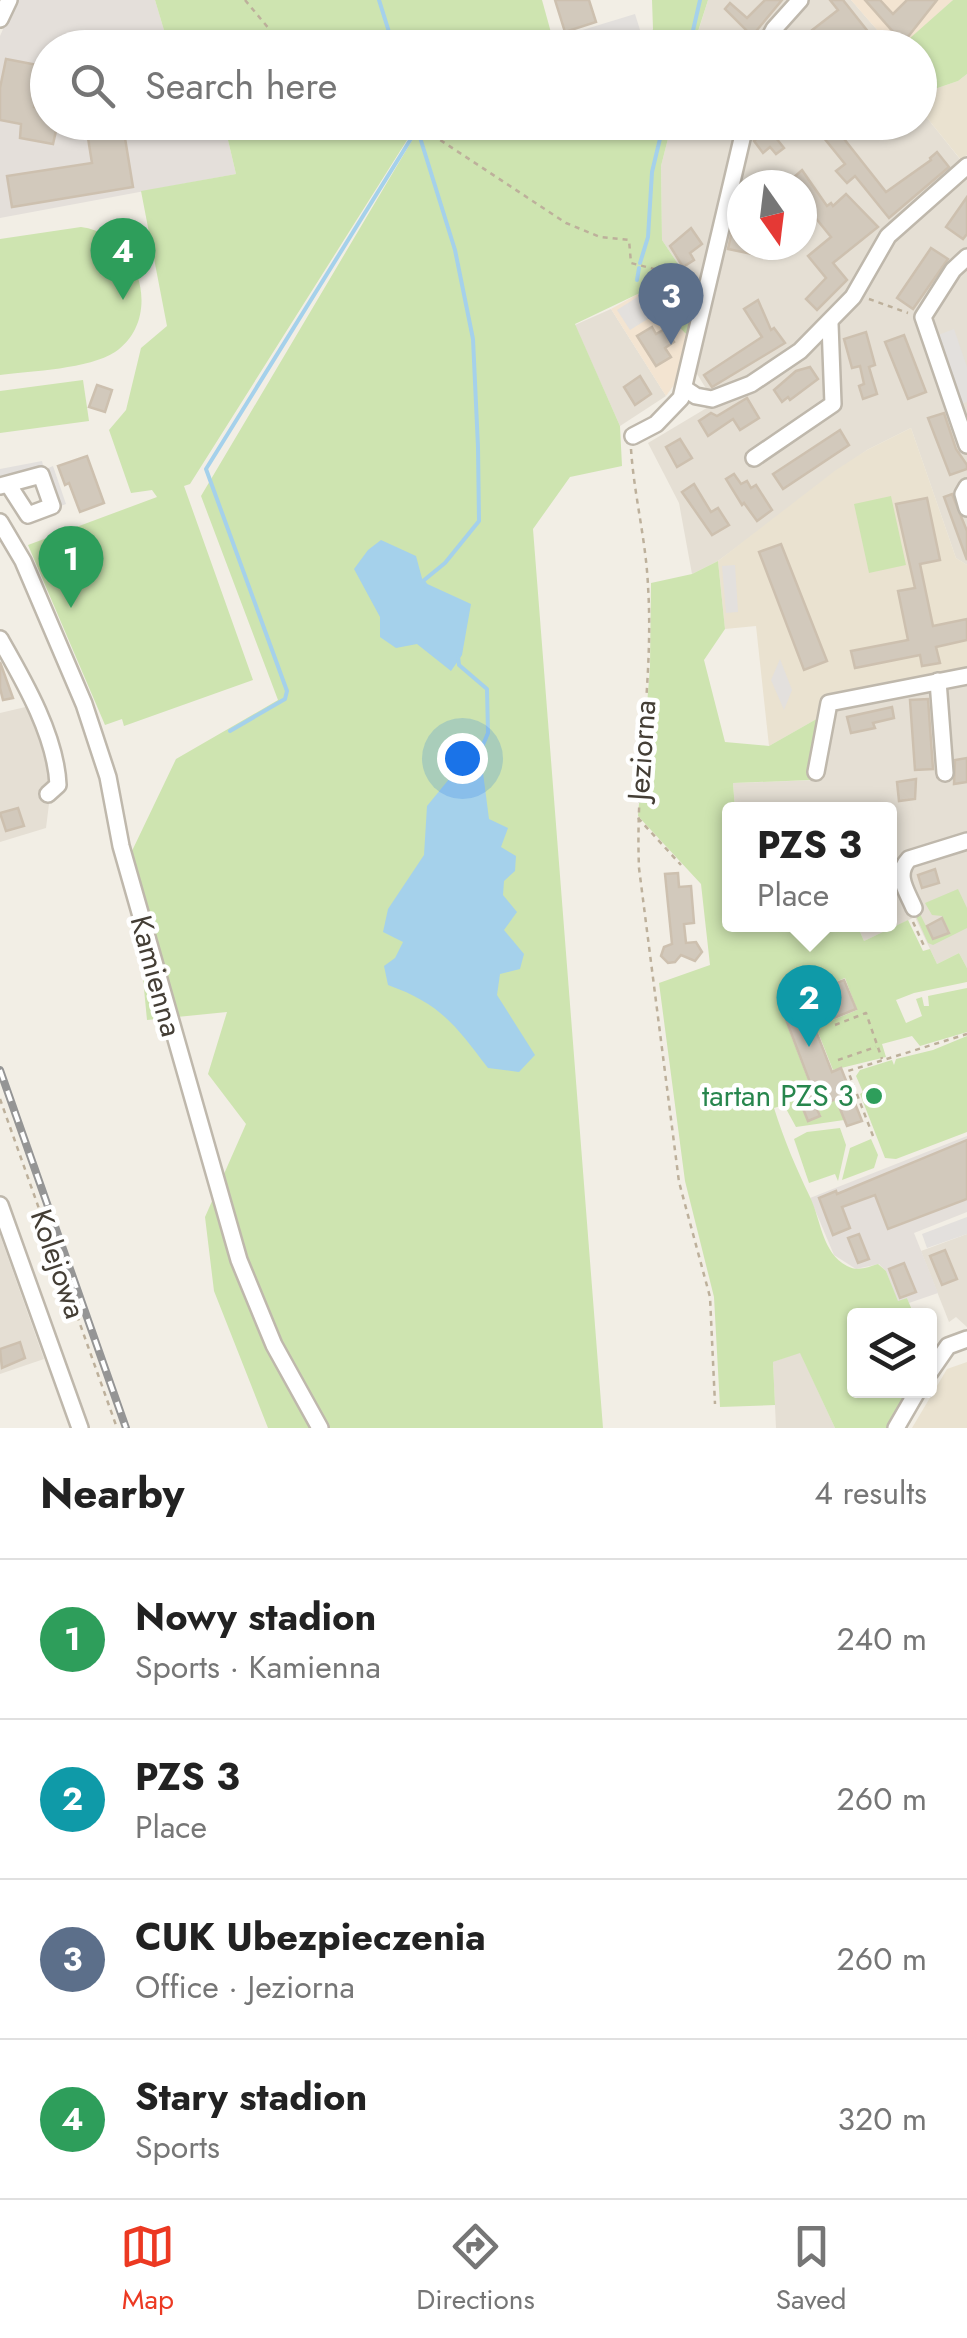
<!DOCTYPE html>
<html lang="en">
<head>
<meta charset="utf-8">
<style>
  :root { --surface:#fff; --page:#f2f2f2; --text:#222; --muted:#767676; --line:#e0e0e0; --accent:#ec3922 }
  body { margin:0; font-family:Jost,sans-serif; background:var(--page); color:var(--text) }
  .controls { position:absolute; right:30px; bottom:30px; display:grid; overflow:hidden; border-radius:10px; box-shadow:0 2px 8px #0004 }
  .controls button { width:90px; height:90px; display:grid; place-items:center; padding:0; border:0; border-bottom:2px solid var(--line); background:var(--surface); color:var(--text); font:50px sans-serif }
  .compass { position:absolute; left:727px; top:170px; width:90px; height:90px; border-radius:50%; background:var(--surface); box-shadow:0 2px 8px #0004; rotate:166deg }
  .you { position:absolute; left:462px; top:758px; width:35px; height:35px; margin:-25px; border:8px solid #fff; border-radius:50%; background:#1a73e8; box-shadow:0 0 0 15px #1a73e833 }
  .badge { display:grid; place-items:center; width:65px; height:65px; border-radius:50%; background:var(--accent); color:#fff; font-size:32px; font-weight:700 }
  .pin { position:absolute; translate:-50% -82px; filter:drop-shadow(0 2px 5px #0008) }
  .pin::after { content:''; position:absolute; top:52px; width:35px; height:30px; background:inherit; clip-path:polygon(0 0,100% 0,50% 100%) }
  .popup { position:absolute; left:722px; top:802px; width:175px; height:130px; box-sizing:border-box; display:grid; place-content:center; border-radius:10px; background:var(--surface); filter:drop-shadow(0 2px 8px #0005); font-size:32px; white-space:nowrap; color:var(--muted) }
  .popup b { font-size:38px; color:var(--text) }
  .popup::after { content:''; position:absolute; left:50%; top:100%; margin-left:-20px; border:20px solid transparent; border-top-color:var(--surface) }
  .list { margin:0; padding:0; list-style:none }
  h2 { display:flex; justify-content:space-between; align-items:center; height:130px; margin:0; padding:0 40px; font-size:42px }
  h2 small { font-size:32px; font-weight:400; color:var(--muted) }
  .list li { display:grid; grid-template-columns:65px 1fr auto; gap:30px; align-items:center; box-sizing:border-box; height:160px; padding:0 40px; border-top:2px solid var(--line) }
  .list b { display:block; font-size:38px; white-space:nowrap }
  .list p { margin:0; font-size:32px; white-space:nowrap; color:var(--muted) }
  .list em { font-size:32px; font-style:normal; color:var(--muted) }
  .icon { flex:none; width:55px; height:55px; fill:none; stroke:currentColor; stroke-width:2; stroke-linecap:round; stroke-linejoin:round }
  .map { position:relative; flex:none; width:967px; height:1428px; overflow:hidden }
  .search { position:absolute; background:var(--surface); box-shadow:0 2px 8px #0004; left:30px; right:30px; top:30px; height:110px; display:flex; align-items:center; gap:25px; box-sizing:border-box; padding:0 35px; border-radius:55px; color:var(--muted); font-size:38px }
  .sheet { height:770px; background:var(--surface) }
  nav { display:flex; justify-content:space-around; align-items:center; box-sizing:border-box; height:140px; border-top:2px solid var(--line); background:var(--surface); font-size:28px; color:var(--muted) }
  nav a { display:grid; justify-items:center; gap:5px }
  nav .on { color:var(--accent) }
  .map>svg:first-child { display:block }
</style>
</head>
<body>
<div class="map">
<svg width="967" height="1428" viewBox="0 0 967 1428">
  <rect width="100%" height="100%" fill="#f2eee5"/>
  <g fill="#e5dfd4" fill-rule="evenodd">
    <path d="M708,0H851L892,47L693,48Z"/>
    <path d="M920,109L967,168V565L956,558L911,428L867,450L718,561L692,574L679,503L648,443L715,403L697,374L679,371L699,285H692L662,240L661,166L672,123L920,122ZM742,185H802V245H742Z"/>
    <path d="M611,309L666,396L620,426L575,325Z"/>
    <path d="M967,681V968L959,953L937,964L915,917L864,941L857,925L889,924V810L735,809L733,783L819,780L833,710Z"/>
    <path d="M34,705L54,764L46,828L0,842V713Z"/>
    <path d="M967,1234V1327L956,1317L949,1322L921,1251Z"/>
    <path d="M0,1235L44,1359L0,1374Z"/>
    <path d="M800,1352L835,1428H776L773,1362Z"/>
  </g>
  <g fill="#f3e4d1">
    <path d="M851,0H953L900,48L892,47Z"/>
    <path d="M645,290L687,335L676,382L666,396L611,309Z"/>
  </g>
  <g fill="#e4dfda">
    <path d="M16,0H155L169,47L48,48V122L224,123L236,174L0,218V36Z"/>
    <path d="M967,1136V1212L914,1233L938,1293L909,1303L907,1298L898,1302L886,1271L879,1264L856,1269L834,1255L810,1198Z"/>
  </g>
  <g fill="#eae2d0">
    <path d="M967,74V155L961,160L920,109V94L958,81Z"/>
    <path d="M911,428L956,558L967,565V669L822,696L820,717L769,746L756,626L725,629L718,561L836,470L867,450Z"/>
    <path d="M967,1362V1428H912L947,1369Z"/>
  </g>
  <g fill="#cee4b0">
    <path d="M155,0H542L555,47H169Z"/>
    <path d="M652,0H708L693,47H648L653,29Z"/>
    <path d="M953,0H967V74L958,81L920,94V48L900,47Z"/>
    <path d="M438,122L672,123L661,166L662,240L692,285H699L687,335L644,291L575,324L620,426L622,466L570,477L533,529L603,1428H268L214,1291L205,1217L246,1124L208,1074L227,1012L147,1020L131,853L176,759L278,700L201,496L417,132Z"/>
    <path d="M224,123H428L414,129L190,484L184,486L253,680L124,726L122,719L105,725L28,545L157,497L152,490L131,493L109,430L126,410L141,348L167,326L141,191L236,174Z"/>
    <path d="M81,227C139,234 165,318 115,352C89,369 32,371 0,375V239Z"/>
    <path d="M83,380L89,421L0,433V391Z"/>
    <path d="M891,496L906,565L869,573L854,504Z"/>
    <path d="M718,561L725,629L704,660L725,742L769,746L820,717L811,780L733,783L735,809L729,810V924L857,925L864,941L908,920L923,951L930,949L937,964L959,953L967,968V982L914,993L896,1000L906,1023L922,1016L916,999L922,997L924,1006H929L928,996L967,988V1032L920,1046L912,1036L882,1044L886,1057L833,1070L816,1027L857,1010L845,978L808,993L812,1005L784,1017L810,1085L795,1091L808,1121L821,1116L817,1107L836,1100L844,1120L796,1127L784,1105L774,1108C784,1140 796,1168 810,1197C821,1220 822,1253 847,1266C858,1272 868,1267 878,1264L886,1271L898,1301L907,1298L914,1315L854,1316V1390L909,1391L887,1428H835L800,1353L773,1362L775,1405L720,1407L714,1297L685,1181L659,983L710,965L701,884L638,816L650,667L651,583L692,574Z"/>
    <path d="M958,889L967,908V928L933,945L928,943L916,916L920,914L933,940L950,932L942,916L932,915L925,903Z"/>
    <path d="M967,1036V1132L896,1159L885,1158L860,1094L863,1092L856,1076L860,1070L892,1060L894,1065L896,1059L933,1050Z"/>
    <path d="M840,1128L846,1145L838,1181L835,1174L809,1183L794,1139L807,1132Z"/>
    <path d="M871,1139L878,1155L874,1168L842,1180L850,1148Z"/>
  </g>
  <g fill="#e3e0dd">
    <path d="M635,14L640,30L636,47H570L566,35Z"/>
    <path d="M642,294L659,312L630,330L617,310Z"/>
    <path d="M954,329L967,367V402L956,405L933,337Z"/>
    <path d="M42,461L44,470L53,466L66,504L58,507L43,470L0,479V469Z"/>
    <path d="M735,565L738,612L726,613L722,566Z"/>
    <path d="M780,659L792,690L784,710L771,680Z"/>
    <path d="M967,1217V1234L927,1248L922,1234Z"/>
  </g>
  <g fill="#a5d1eb">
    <path d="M381,540L416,556L423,582L471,604L462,655L451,671L417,644L396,648L380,637V617L354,569L368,550Z"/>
    <path d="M468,756L482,765L489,819L508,828L501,847L516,856L515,871L504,881L503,895L517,912L504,930L524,954L520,969L500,974L497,995L535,1055L519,1072L488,1068C455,1025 441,1004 388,985L384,966L395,958L403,942L383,932L388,909L424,855L427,806Z"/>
  </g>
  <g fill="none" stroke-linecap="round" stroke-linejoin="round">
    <g stroke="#a5d1eb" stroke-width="4">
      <path d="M379,0L394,48"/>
      <path d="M689,48L700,0"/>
      <path d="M416,122V123"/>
      <path d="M418,131L455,250L473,339L478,447L479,521L445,563L423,581L426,586"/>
      <path d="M640,263L648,237L652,172L664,122"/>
      <path d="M637,280L639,268"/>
      <path d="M458,656L459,665L487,689L488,733L476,761"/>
      <path d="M230,731L285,699L287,691L206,469L417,129"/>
    </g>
  </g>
  <g fill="#d2c9bc" stroke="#cdc0af" stroke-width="2.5">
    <path d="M555,0H589L596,22L565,32Z"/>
    <path d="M765,0H782L752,36L725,9L730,3L747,18Z"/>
    <path d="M830,0H843L881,48H857L845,33L826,48H789L838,10Z"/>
    <path d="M865,0H880L893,14L907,0H937L903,43Z"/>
    <path d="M6,59L48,67V91L38,89L34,107L48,110V122H58L53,144L20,138L21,124L0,120V88Z"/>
    <path d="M757,122H787L772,133L784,148L776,154L770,147L763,153L754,141L765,132Z"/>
    <path d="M837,130L886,192L931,160L930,158L937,152L949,167L889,218L855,176L847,183L836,171L845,164L824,138Z"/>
    <path d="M124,132L133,187L12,207L7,176L92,163L88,138Z"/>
    <path d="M802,170L827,206L831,203L833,206L846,194L878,227L833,263L847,280L817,310L806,299L826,278L808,256L831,237L802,201V185H785Z"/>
    <path d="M967,197V234L963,239L946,227Z"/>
    <path d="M733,226L742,229V245H760L757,255L728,249Z"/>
    <path d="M691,228L702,244L690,253L694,260L683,267L670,246Z"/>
    <path d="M931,248L948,259L913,309L897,298Z"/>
    <path d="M758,300L771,330L774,328L785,343L712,387L704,375L762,337L744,309Z"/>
    <path d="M652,327L656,334L665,329L674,342L665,348L671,357L656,366L637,336Z"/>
    <path d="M866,332L875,365L869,367L877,394L863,399L859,386L864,384L860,366L852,368L844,339Z"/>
    <path d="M904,335L926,392L908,399L885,342Z"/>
    <path d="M810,367L818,379L790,400L788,397L782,402L774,390L796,371Z"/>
    <path d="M640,376L651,394L635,405L624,387Z"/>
    <path d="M97,385L112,390L105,412L89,407Z"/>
    <path d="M747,398L759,418L740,430L733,419L708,436L699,421L711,413L717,416Z"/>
    <path d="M944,413L956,449L967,465V469L950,475L928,418Z"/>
    <path d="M840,430L849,445L783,489L773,474Z"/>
    <path d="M680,439L692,458L677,467L666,447Z"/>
    <path d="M87,456L104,503L80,512L69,483L65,485L58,466Z"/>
    <path d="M734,474L741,484L747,481L751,488L756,485L772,510L757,521L744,503L742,505L726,479Z"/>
    <path d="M694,484L711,512L718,508L729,525L712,535L682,492Z"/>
    <path d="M952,494L967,531V560L944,497Z"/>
    <path d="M927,498L940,560L920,564L933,626L967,619V640L936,647L940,663L922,666L920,655L855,668L851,651L908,640L898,591L915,588L896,504Z"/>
    <path d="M781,544L827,661L804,670L759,552Z"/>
    <path d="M0,662L13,698L3,700L0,688Z"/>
    <path d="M928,699L933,769L915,770L910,700Z"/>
    <path d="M892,707L894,718L873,723L875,728L851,733L847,717Z"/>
    <path d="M967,758V782L954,784L955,760Z"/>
    <path d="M916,779L915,799L899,801L897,782Z"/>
    <path d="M18,808L24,826L6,831L0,813Z"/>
    <path d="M935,869L939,883L922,888L918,875Z"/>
    <path d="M678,873L679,887L691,886L694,923L684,924L686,943L696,942L702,952L695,961L681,955L675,962L668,963L661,956L664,947L672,944L665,874Z"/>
    <path d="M942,918L949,933L933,939L927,926Z"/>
    <path d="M844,980L856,1009L814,1026L832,1072L841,1068L862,1121L847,1126L836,1099L816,1107L820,1116L808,1121L796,1091L811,1085L785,1017L813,1006L808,994Z"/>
    <path d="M967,1140V1199L888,1229L875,1195L842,1207L850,1228L833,1235L819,1198L836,1191L837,1194Z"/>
    <path d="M859,1234L869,1259L858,1263L848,1238Z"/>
    <path d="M945,1250L957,1279L942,1285L930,1256Z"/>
    <path d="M904,1263L916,1292L900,1298L889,1269Z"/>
    <path d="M20,1342L25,1358L2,1368L0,1349Z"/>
  </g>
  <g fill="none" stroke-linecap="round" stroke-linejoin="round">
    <g stroke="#bfb8ac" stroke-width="20">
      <g id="minor">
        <path d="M0,19L9,0"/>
        <path d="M764,48L774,29L800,0"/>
        <path d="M967,257L953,270L923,317L967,445"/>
        <path d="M684,388L696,396L712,399L751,384L800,351L853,297L888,236L967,166"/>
        <path d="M633,436L656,424L681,398L746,122"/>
        <path d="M754,458L833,404L830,324"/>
        <path d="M0,486L41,475L52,506L28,515L8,484"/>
        <path d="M967,487L963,494L967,508"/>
        <path d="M0,522L23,561L84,704L108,777L121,846L239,1260L274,1345L320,1428"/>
        <path d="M0,639C24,681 56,736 58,785L48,794"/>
        <path d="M938,681L945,773"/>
        <path d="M816,772L829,703L967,676"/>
        <path d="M914,908C907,891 894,875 909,859L967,841"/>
        <path d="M0,1205L80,1428"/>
        <path d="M930,1372L948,1346L967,1339"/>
        <path d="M896,1428L918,1390"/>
      </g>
    </g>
    <g stroke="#bdb09b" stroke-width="2.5" stroke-dasharray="5 5" stroke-linecap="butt">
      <path d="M245,0L285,48"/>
      <path d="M405,122L422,128L566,223L600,237L629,240L631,263L658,270L694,289"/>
      <path d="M869,299L908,313"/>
      <path d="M631,449C634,495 646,540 648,586C654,680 635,774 639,868L679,1182L710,1297L715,1404"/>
      <path d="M638,818L681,865"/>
      <path d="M913,922L925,948"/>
      <path d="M835,1025L866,1013L882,1059"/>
      <path d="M838,1060L876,1047"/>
      <path d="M0,1099L117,1428"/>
      <path d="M873,1136L848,1071L967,1034"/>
    </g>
    <use href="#minor" stroke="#fff" stroke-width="15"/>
    <g stroke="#959595" stroke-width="8">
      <path id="rail" d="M0,1070L126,1428"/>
    </g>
    <use href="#rail" stroke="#fff" stroke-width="4" stroke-dasharray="11" stroke-linecap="butt"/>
  </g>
  <circle fill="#2e9e5b" stroke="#fff" stroke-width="4" cx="874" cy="1096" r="10"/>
  <g text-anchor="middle" stroke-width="9" stroke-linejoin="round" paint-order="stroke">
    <g font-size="30" fill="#443e35" stroke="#fff">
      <text transform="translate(642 750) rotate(-86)" y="10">Jeziorna</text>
      <text transform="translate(156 976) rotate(75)" y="10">Kamienna</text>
      <text transform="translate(58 1264) rotate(71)" y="10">Kolejowa</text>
    </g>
    <g font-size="30" fill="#27864d" stroke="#fff" text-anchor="end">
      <text x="854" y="1106">tartan PZS 3</text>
    </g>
  </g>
</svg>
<div class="controls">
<button><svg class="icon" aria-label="layers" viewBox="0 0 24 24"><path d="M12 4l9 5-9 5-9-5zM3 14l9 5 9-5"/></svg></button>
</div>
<svg class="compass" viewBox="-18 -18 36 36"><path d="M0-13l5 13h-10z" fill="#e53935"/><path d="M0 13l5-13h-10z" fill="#767676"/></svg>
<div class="you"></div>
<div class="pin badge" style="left:71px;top:608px;background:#2e9e5b">1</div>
<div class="pin badge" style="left:809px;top:1047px;background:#0f9aa8">2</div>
<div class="popup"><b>PZS 3</b>Place</div>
<div class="pin badge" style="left:671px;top:345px;background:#5c6f8a">3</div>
<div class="pin badge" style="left:123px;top:300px;background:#2e9e5b">4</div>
<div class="search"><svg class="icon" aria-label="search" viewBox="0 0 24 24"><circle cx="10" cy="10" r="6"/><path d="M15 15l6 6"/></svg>Search here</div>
</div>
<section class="sheet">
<h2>Nearby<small>4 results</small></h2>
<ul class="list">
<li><span class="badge" style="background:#2e9e5b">1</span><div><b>Nowy stadion</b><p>Sports · Kamienna</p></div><em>240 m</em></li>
<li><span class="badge" style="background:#0f9aa8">2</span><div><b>PZS 3</b><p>Place</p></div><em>260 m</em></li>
<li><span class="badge" style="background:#5c6f8a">3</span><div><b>CUK Ubezpieczenia</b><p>Office · Jeziorna</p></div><em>260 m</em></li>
<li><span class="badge" style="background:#2e9e5b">4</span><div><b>Stary stadion</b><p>Sports</p></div><em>320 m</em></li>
</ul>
</section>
<nav>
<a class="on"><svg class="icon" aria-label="map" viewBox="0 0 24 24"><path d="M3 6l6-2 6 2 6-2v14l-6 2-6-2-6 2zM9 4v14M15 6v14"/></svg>Map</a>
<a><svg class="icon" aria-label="directions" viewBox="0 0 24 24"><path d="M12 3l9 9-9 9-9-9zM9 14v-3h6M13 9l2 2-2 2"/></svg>Directions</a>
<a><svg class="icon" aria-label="saved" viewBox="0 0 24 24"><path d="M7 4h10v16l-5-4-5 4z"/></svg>Saved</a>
</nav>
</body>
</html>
